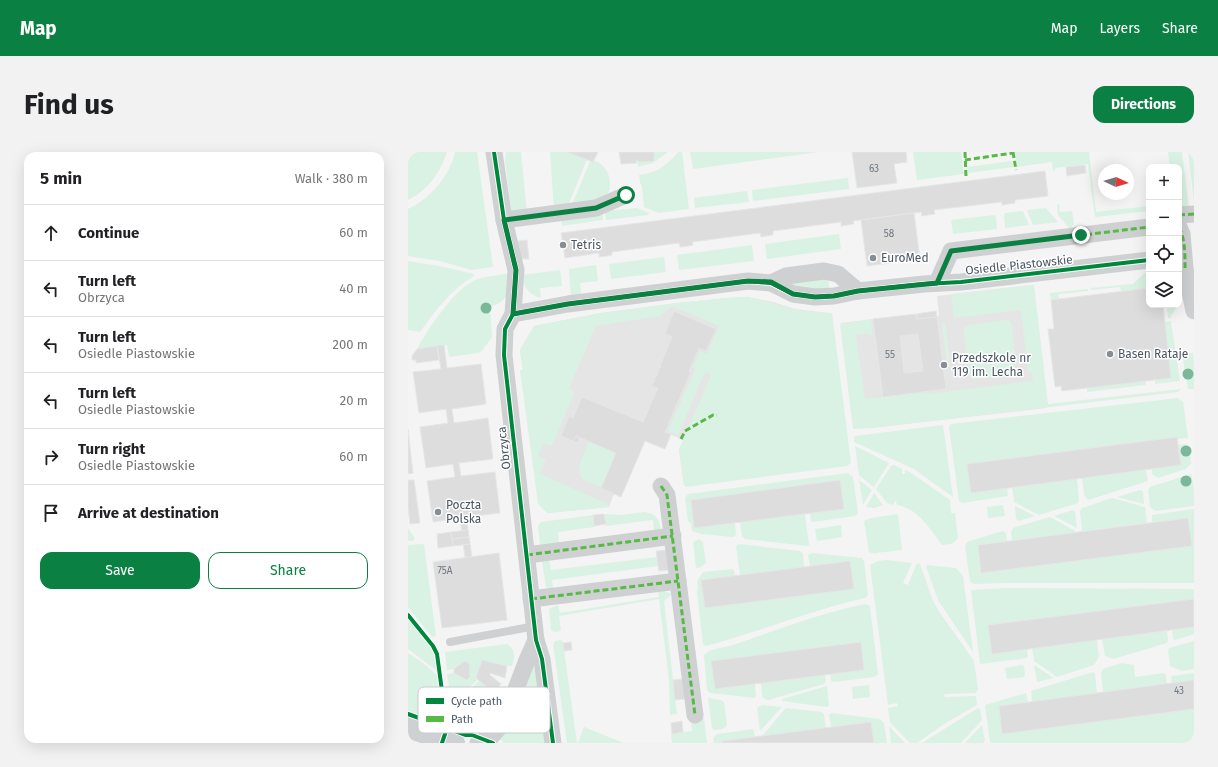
<!DOCTYPE html>
<html lang="en">
<head>
<meta charset="utf-8">
<style>
  :root { --surface:#fff; --page:#f2f2f2; --text:#202124; --muted:#757577; --line:#e0e0e0; --accent:#0b8043 }
  body { margin:0; font-family:"Fira Sans",sans-serif; background:var(--page); color:var(--text) }
  .controls { position:absolute; right:12px; top:12px; display:grid; overflow:hidden; border-radius:8px; box-shadow:0 4px 16px #0002 }
  .controls button { width:36px; height:36px; display:grid; place-items:center; padding:0; border:0; border-bottom:1px solid var(--line); background:var(--surface); color:var(--text); font:20px sans-serif }
  .compass { position:absolute; left:690px; top:12px; width:36px; height:36px; border-radius:50%; background:var(--surface); box-shadow:0 4px 16px #0002; rotate:94deg }
  .stop { position:absolute; width:12px; height:12px; margin:-9px; border:3px solid #0b8043; border-radius:50%; background:#fff }
  .stop.end { background:#0b8043; border-color:#fff; box-shadow:0 1px 4px #0008 }
  .list { margin:0; padding:0; list-style:none }
  h2 { display:flex; justify-content:space-between; align-items:center; height:52px; margin:0; padding:0 16px; font-size:17px }
  h2 small { font-size:13px; font-weight:400; color:var(--muted) }
  .list li { display:grid; grid-template-columns:26px 1fr auto; gap:12px; align-items:center; box-sizing:border-box; height:56px; padding:0 16px; border-top:1px solid var(--line) }
  .list b { display:block; font-size:15px; white-space:nowrap }
  .list p { margin:0; font-size:13px; white-space:nowrap; color:var(--muted) }
  .list em { font-size:13px; font-style:normal; color:var(--muted) }
  .actions { display:flex; gap:8px; padding:12px 16px }
  .actions a { flex:1; padding:9px 0; border:1px solid var(--accent); border-radius:12px; text-align:center; font-size:14px; color:var(--accent) }
  .actions .main { background:var(--accent); color:#fff }
  .icon { flex:none; width:22px; height:22px; fill:none; stroke:currentColor; stroke-width:2; stroke-linecap:round; stroke-linejoin:round }
  .map { position:relative; flex:none; width:786px; height:591px; overflow:hidden; border-radius:12px }
  header { display:flex; align-items:center; gap:24px; box-sizing:border-box; height:56px; padding:0 20px; background:var(--accent); color:#fff }
  header strong { font-size:19px }
  nav { display:flex; gap:22px; margin-inline-start:auto; font-size:14px }
  .intro { display:flex; align-items:center; justify-content:space-between; box-sizing:border-box; height:96px; padding:0 24px }
  h1 { margin:0; font-size:28px }
  .button { padding:10px 18px; border-radius:12px; background:var(--accent); color:#fff; font-size:14px; font-weight:700 }
  main { display:flex; gap:24px; padding:0 24px }
  aside { flex:1; background:var(--surface); border-radius:12px; box-shadow:0 4px 16px #0002 }
  .map>svg:first-child { display:block }
</style>
</head>
<body>
<header>
<strong>Map</strong>
<nav><a>Map</a><a>Layers</a><a>Share</a></nav>
</header>
<div class="intro"><h1>Find us</h1><a class="button">Directions</a></div>
<main>
<aside>
<h2>5 min<small>Walk · 380 m</small></h2>
<ul class="list">
<li><svg class="icon" aria-label="ahead" viewBox="0 0 24 24"><path d="M12 20V5M6 11l6-6 6 6"/></svg><div><b>Continue</b></div><em>60 m</em></li>
<li><svg class="icon" aria-label="left" viewBox="0 0 24 24"><path d="M17 20v-9H6M10 6l-5 5 5 5"/></svg><div><b>Turn left</b><p>Obrzyca</p></div><em>40 m</em></li>
<li><svg class="icon" aria-label="left" viewBox="0 0 24 24"><path d="M17 20v-9H6M10 6l-5 5 5 5"/></svg><div><b>Turn left</b><p>Osiedle Piastowskie</p></div><em>200 m</em></li>
<li><svg class="icon" aria-label="left" viewBox="0 0 24 24"><path d="M17 20v-9H6M10 6l-5 5 5 5"/></svg><div><b>Turn left</b><p>Osiedle Piastowskie</p></div><em>20 m</em></li>
<li><svg class="icon" aria-label="right" viewBox="0 0 24 24"><path d="M7 20v-9h11M14 6l5 5-5 5"/></svg><div><b>Turn right</b><p>Osiedle Piastowskie</p></div><em>60 m</em></li>
<li><svg class="icon" aria-label="arrive" viewBox="0 0 24 24"><path d="M6 21V4h12l-3 4 3 4H6"/></svg><div><b>Arrive at destination</b></div></li>
</ul>
<div class="actions"><a class="main">Save</a><a>Share</a></div>
</aside>
<div class="map">
<svg width="786" height="591" viewBox="0 0 786 591">
  <rect width="100%" height="100%" fill="#f4f4f4"/>
  <g fill="#e6e5e6">
    <path d="M623,133L638,256L463,276L433,171L508,162L509,167L531,164L529,144Z"/>
    <path d="M330,145H340L365,150L387,157L420,161L276,333L271,298L275,288L257,280L251,294L237,289L213,345L206,342L201,355L140,361L135,357L112,198L126,174L193,161L269,151Z"/>
  </g>
  <g fill="#d9f2e3">
    <path d="M0,0H39C32,21 20,38 0,48Z"/>
    <path d="M47,0H69L85,115L63,118L32,109L0,104V57C23,46 41,25 47,0Z"/>
    <path d="M98,0H113L119,61L104,63L97,10Z"/>
    <path d="M142,0H168L180,5L159,56L146,58Z"/>
    <path d="M229,0H260L245,11L230,15Z"/>
    <path d="M270,0H274L281,57L251,61L236,55L234,35L232,30L231,23C249,21 259,13 270,0Z"/>
    <path d="M282,0H411L285,17Z"/>
    <path d="M505,0H553L556,22L509,28Z"/>
    <path d="M607,0H681L688,60L741,54V59L687,65L680,12L647,16V19H645L644,10L609,15Z"/>
    <path d="M760,0H774L781,56L772,57L771,15H762Z"/>
    <path d="M780,0H786V49Z"/>
    <path d="M183,7C187,9 191,10 194,13C202,20 206,37 197,45C193,49 170,53 163,55Z"/>
    <path d="M604,9L605,15L560,21L559,15Z"/>
    <path d="M440,26L441,37L345,49L344,38Z"/>
    <path d="M339,39L341,50L287,56L286,46Z"/>
    <path d="M651,52L652,60L664,59L666,72L662,77L650,63L649,53Z"/>
    <path d="M229,56L241,61L240,63L198,68L197,59Z"/>
    <path d="M638,56L650,70L625,73L619,58Z"/>
    <path d="M194,59L195,68L154,74L153,65Z"/>
    <path d="M615,59L621,73L597,76L596,63L597,61Z"/>
    <path d="M586,63L588,64L589,77L545,82L543,68Z"/>
    <path d="M431,82L433,97L359,107L357,92Z"/>
    <path d="M344,93L346,109L271,118L269,103Z"/>
    <path d="M256,105L258,120L203,127L201,112Z"/>
    <path d="M0,109L31,114L66,122V124C42,138 27,159 12,180L0,178Z"/>
    <path d="M188,113L190,129L172,131L173,143L163,144L161,117Z"/>
    <path d="M152,118L154,134L132,136L133,146C121,143 116,136 114,123Z"/>
    <path d="M741,119V136L713,139L712,135L683,138V136L725,132L737,121Z"/>
    <path d="M104,121C101,139 101,149 82,155L84,185L74,199L70,201L41,205L39,193L9,197C20,177 48,134 70,127C81,124 93,123 104,121Z"/>
    <path d="M413,127L420,128L421,130V136L401,139L384,133V131Z"/>
    <path d="M626,133L640,252L773,237L770,240L463,276L445,277L432,172L463,167L465,183H461L460,181L448,183L457,247L519,240L520,242L625,229L624,221L620,220L613,158L546,166L543,142Z"/>
    <path d="M680,137V139L651,142V147L643,148L642,141Z"/>
    <path d="M330,145C350,145 367,153 386,157C398,160 412,160 424,161L443,311L439,314L278,335L276,333L271,298L303,223L297,220L270,283L260,279L287,217L285,215L292,199L299,202L311,174L264,154L252,164L188,174L161,236L166,241L144,294L135,291L130,304L138,308L132,322L202,353L201,355L140,361L130,352L112,218H115L112,198L126,174L193,161L269,151Z"/>
    <path d="M759,153H770L763,164V166H760Z"/>
    <path d="M596,168L602,169L604,173L608,214L606,220L602,224L569,227H564L561,223L556,181V175L561,173Z"/>
    <path d="M763,169L772,229L747,232V228L763,226L757,170Z"/>
    <path d="M534,171H537L542,209L539,210Z"/>
    <path d="M785,201L786,212V237H780L774,202Z"/>
    <path d="M737,229L738,233L679,240V236Z"/>
    <path d="M770,246L775,250L780,286L770,287L769,285L560,312L599,336L600,344L554,351L551,349L541,275L543,272Z"/>
    <path d="M535,273L545,345L506,317L446,290V285L447,284Z"/>
    <path d="M181,290L208,301L194,335C188,333 181,331 176,328C165,319 177,300 181,290Z"/>
    <path d="M778,292L781,294L783,311L778,317L750,326L744,322V317L773,313L771,293Z"/>
    <path d="M447,294L481,311L466,335L451,323Z"/>
    <path d="M486,313L494,317V322H497V318L503,321L542,348L543,361H547L550,386L544,392L534,393C521,376 511,357 489,353L488,349L486,350V353L479,351L468,337L483,314Z"/>
    <path d="M738,318L740,329L680,348L676,343L674,326Z"/>
    <path d="M440,321L445,325L450,361L447,364L405,370L403,369L402,361L436,357L432,328L283,348L286,376L327,371L328,383L325,385L293,382L284,379L283,372L280,369L277,346L280,342Z"/>
    <path d="M783,322C786,329 786,345 786,354L747,359L742,355L740,338L742,335Z"/>
    <path d="M669,327L671,347L670,351L631,363L606,350L604,335Z"/>
    <path d="M451,328L464,338L455,353Z"/>
    <path d="M732,338L735,339L736,352L709,345Z"/>
    <path d="M466,341L475,353L466,356L458,355Z"/>
    <path d="M704,346L737,355L739,371L674,379L672,359L674,356Z"/>
    <path d="M595,353L597,364L580,366L579,355Z"/>
    <path d="M607,354L627,364L611,369L608,367Z"/>
    <path d="M786,357V431H597L566,432L562,430L557,394L559,390L595,379L598,381L599,389L570,393L573,421L783,394L780,366L744,370V363Z"/>
    <path d="M665,358L667,360L669,376L646,364Z"/>
    <path d="M237,360C248,362 251,367 253,377L246,379L245,368L198,374L196,362L213,363Z"/>
    <path d="M397,362L401,393L400,394L337,387L334,384L332,370Z"/>
    <path d="M490,362L494,398L468,401V402L461,400L456,369L463,366Z"/>
    <path d="M185,363L187,375L150,380L151,391L132,393L130,374L133,370Z"/>
    <path d="M642,365L669,380L604,388L603,380L605,376Z"/>
    <path d="M433,373L434,385L409,389L407,377Z"/>
    <path d="M0,376L7,387L5,389H0Z"/>
    <path d="M291,387L295,390L298,411L293,415L288,416L285,390Z"/>
    <path d="M16,392L28,484L24,485L0,455V393Z"/>
    <path d="M331,392L392,399L395,402L396,415L332,423L328,394Z"/>
    <path d="M404,401L454,406L456,409L460,443L457,446C403,458 351,480 298,494L295,492L289,441L290,435L289,429L295,420L325,417L326,418L327,424L293,428L297,456L446,437L442,409L402,414L400,403Z"/>
    <path d="M249,405L250,414L144,428L145,437L138,435L134,409L141,408L143,418Z"/>
    <path d="M479,408L504,411L495,431L500,433L509,411L512,412L525,449L532,461L566,509L570,538L567,541L536,542L537,545L568,544L569,553L536,572L509,591H502L482,570L480,556L490,554L489,551L480,553L462,413L470,409Z"/>
    <path d="M519,413L548,416L555,424L565,500L530,448L518,414Z"/>
    <path d="M597,436L786,437V447L580,473L619,497L620,504L619,506L572,512L563,438Z"/>
    <path d="M256,439L264,442L256,449L269,562L262,563L261,528L251,447L151,464L153,479L146,480L143,478L141,457L150,453L152,461L251,445L250,440Z"/>
    <path d="M458,452L462,454L470,522L466,525L426,530L423,529L422,523L456,518L453,490L303,509L307,537L347,532L348,544L347,546L302,541L299,538L296,503C302,496 316,496 325,493C369,478 412,461 458,452Z"/>
    <path d="M0,466L26,499L29,519L0,497Z"/>
    <path d="M786,475V482L767,488L765,487L764,478Z"/>
    <path d="M759,479L760,489L759,491L705,507L697,504L694,487Z"/>
    <path d="M154,488L155,491L169,591H159L145,492L147,489Z"/>
    <path d="M689,488L691,505L686,513L649,525L626,509L624,496Z"/>
    <path d="M786,489V517L774,519L762,514L760,498L761,496Z"/>
    <path d="M99,492C108,498 107,504 104,514H102L74,508L68,526L69,528L44,553L39,522L46,521L59,528L62,525L61,511L46,517L39,518L37,500Z"/>
    <path d="M0,501L15,511L30,524L35,560L34,564L31,569L0,559Z"/>
    <path d="M127,510L138,591H95V589L89,587Z"/>
    <path d="M713,511L726,513L727,525L756,521L758,523L759,532L695,540L693,521L695,517Z"/>
    <path d="M614,513L616,514L617,523L616,525L599,527L597,516Z"/>
    <path d="M626,513L646,526L629,530Z"/>
    <path d="M685,520L687,522L689,541L624,550L623,539Z"/>
    <path d="M786,521V528L764,531L763,524Z"/>
    <path d="M417,523L418,529L416,532L360,548C352,547 354,538 353,531Z"/>
    <path d="M71,529L92,546C86,562 62,570 46,569L44,555Z"/>
    <path d="M461,533L462,545L445,547L444,535Z"/>
    <path d="M419,534L421,553L419,555L374,549V547Z"/>
    <path d="M618,541L620,550L591,554L595,582L786,557V591H584L582,590L577,553Z"/>
    <path d="M300,546L313,548L316,550L319,573L315,577L306,578L304,576Z"/>
    <path d="M354,553L374,555L352,579L349,556Z"/>
    <path d="M378,556L414,560L416,562L418,576L354,584Z"/>
    <path d="M570,556L572,557L574,568L553,591H514Z"/>
    <path d="M423,561L472,567L476,571L479,591H466L463,570L423,575L421,563Z"/>
    <path d="M296,566L299,591H264L263,582L284,579L283,567Z"/>
    <path d="M574,573L577,589L575,591H557Z"/>
    <path d="M481,574L497,591H483Z"/>
    <path d="M176,575L216,591H170Z"/>
    <path d="M345,577L346,579L347,585L314,589V591H306L305,587L309,582Z"/>
  </g>
  <g fill="#ddddde" stroke="#e5e6e7" fill-rule="evenodd">
    <path d="M159,0H190L185,10Z"/>
    <path d="M211,0H246V9L231,10V9H228L229,11L213,12Z"/>
    <path d="M444,0H498L499,10L486,12L489,31L449,36Z"/>
    <path d="M677,13L678,21L659,24L658,15Z"/>
    <path d="M637,19L640,44L607,48V51L594,53V50L526,58L527,62L514,64L513,60L445,69L446,72L433,74V70L365,79V83L353,85L352,81L284,90L285,93L280,94L272,95L271,91L204,100V103L199,104L191,105V101L157,106L153,81Z"/>
    <path d="M506,61L512,107L459,114L453,68Z"/>
    <path d="M119,88L121,107H112L110,89Z"/>
    <path d="M741,136V153H755L763,226L654,239L653,234L647,235L640,177H646L643,148Z"/>
    <path d="M266,159L308,177L298,199L291,196L281,219L283,220L257,280L263,282L257,297L237,289L213,345L193,336L208,301L168,284L165,289L153,284L161,264L165,266L174,245L235,270L250,236L243,234L247,228H246L248,223L249,224L251,216H252L253,214H252L264,185L257,182Z"/>
    <path d="M528,159L529,165L509,167L508,162Z"/>
    <path d="M508,162L509,167L529,165L538,237L475,245L465,167ZM510,182L515,219L496,221L492,184Z"/>
    <path d="M36,193L39,216L73,212L78,252L44,257L46,271L80,266L85,307L51,311L53,324L87,320L92,361L58,365L64,405L57,406L52,366L25,370L19,329L47,325L45,312L18,316L12,275L40,271L38,257L11,261L5,220L33,217L29,194Z"/>
    <path d="M29,194L31,208L8,211V208H4V204L9,197Z"/>
    <path d="M0,277L5,321L0,322Z"/>
    <path d="M168,284L172,286L170,291L165,289Z"/>
    <path d="M769,285L773,313L563,341L559,312Z"/>
    <path d="M0,328H6L12,371L2,372L0,355Z"/>
    <path d="M432,328L436,357L286,376L283,348Z"/>
    <path d="M196,362L198,372L186,374L185,363Z"/>
    <path d="M780,366L784,394L573,421L570,393Z"/>
    <path d="M60,378L61,385L44,387L43,380Z"/>
    <path d="M43,380L45,394L30,396L29,382Z"/>
    <path d="M61,385L62,392L45,394L44,387Z"/>
    <path d="M258,398L261,418L251,419L248,399Z"/>
    <path d="M91,401L99,468L34,476L25,410Z"/>
    <path d="M442,409L446,437L297,456L293,428Z"/>
    <path d="M786,447V475L584,502L580,473Z"/>
    <path d="M163,490L164,498L156,499L155,491Z"/>
    <path d="M453,490L456,518L307,537L303,509Z"/>
    <path d="M74,508L99,514L97,526L82,521V523L93,532L86,541L68,526Z"/>
    <path d="M57,509L61,511L62,525L59,528L46,521V517Z"/>
    <path d="M275,527L277,547L267,548L265,528Z"/>
    <path d="M786,528V557L594,582L591,554Z"/>
    <path d="M274,569L275,580L264,582L263,571Z"/>
    <path d="M463,570L466,591H314V589Z"/>
  </g>
  <g fill="none" stroke-linecap="round" stroke-linejoin="round">
    <path stroke="#ced0d2" stroke-width="8" d="M42,490L127,474"/>
    <g stroke="#ced0d2" stroke-width="17">
      <path d="M86,0L96,68L108,118L105,162L97,177L96,203L128,488L134,507L145,591"/>
      <path d="M771,63L786,62"/>
      <path d="M96,68L188,56L218,43"/>
      <path d="M771,75L774,82L777,116L786,159"/>
      <path d="M363,131L378,124L416,119L430,122L450,139"/>
      <path d="M529,131L543,99L741,75"/>
      <path d="M105,162L160,152L340,129L363,131L385,142L407,145L426,144L450,139L516,132L553,130L741,108"/>
      <path d="M253,334L259,343L287,563"/>
      <path d="M119,403L265,384"/>
      <path d="M123,447L270,429"/>
      <path d="M70,591L83,585L95,571L119,508L128,488"/>
    </g>
    <path stroke="#ced0d4" stroke-width="22" d="M0,575L46,591"/>
    <g stroke="#58b947" stroke-width="3" stroke-dasharray="6 3" stroke-linecap="butt">
      <path d="M557,0L558,25"/>
      <path d="M605,0L608,18"/>
      <path d="M557,8L605,1"/>
      <path d="M771,63L786,62"/>
      <path d="M96,68L188,56L218,43"/>
      <path d="M771,75C777,87 777,102 777,116"/>
      <path d="M529,131L543,99L741,75"/>
      <path d="M273,287L277,279L305,263H309"/>
      <path d="M253,334L259,343L287,563"/>
      <path d="M119,403L265,384"/>
      <path d="M123,447L270,429"/>
    </g>
    <g stroke="#fff" stroke-width="6">
      <g id="cycleway">
        <path d="M86,0L96,68L108,118L105,162L97,177L96,203L128,488L134,507L145,591"/>
        <path d="M105,162L160,152L340,129L363,131L385,142L407,145L426,144L450,139L516,132L553,130L741,108"/>
        <path d="M0,463L25,494L29,502L39,576L34,591"/>
        <path d="M0,562L58,583H64L85,591"/>
      </g>
    </g>
    <use href="#cycleway" stroke="#00873e" stroke-width="4"/>
  </g>
  <g fill="#7ab899">
    <circle cx="78" cy="156" r="5.5"/>
    <circle cx="780" cy="222" r="5.5"/>
    <circle cx="778" cy="299" r="5.5"/>
    <circle cx="778" cy="329" r="5.5"/>
  </g>
  <g fill="none" stroke-linecap="round" stroke-linejoin="round">
    <path stroke="#0b8043" stroke-width="5" d="M218,43L188,56L96,68L108,118L105,162L160,152L340,129L363,130L385,142L407,145L426,144L450,139L529,131L543,99L673,83"/>
  </g>
  <g fill="#868d94" stroke="#fff" stroke-width="1.5">
    <circle cx="155" cy="93" r="4"/>
    <circle cx="465" cy="106" r="4"/>
    <circle cx="702" cy="202" r="4"/>
    <circle cx="536" cy="213" r="4"/>
    <circle cx="30" cy="360" r="4"/>
  </g>
  <g text-anchor="middle" stroke-width="3" stroke-linejoin="round" paint-order="stroke">
    <g font-size="10" fill="#707881">
      <text x="466" y="20">63</text>
      <text x="481" y="85">58</text>
      <text x="482" y="206">55</text>
      <text x="37" y="422">75A</text>
      <text x="771" y="542">43</text>
    </g>
    <g font-size="12" fill="#4a5661" stroke="#fff" text-anchor="start">
      <text x="163" y="97">Tetris</text>
      <text x="473" y="110">EuroMed</text>
      <text x="710" y="206">Basen Rataje</text>
      <text x="544" y="210">Przedszkole nr<tspan x="544" dy="14">119 im. Lecha</tspan></text>
      <text x="38" y="357">Poczta<tspan x="38" dy="14">Polska</tspan></text>
    </g>
    <g font-size="12" fill="#4a5661" stroke="#fff">
      <text transform="translate(611 113) rotate(-6)" y="4">Osiedle Piastowskie</text>
      <text transform="translate(96 296) rotate(-97)" y="4">Obrzyca</text>
    </g>
  </g>
  <rect x="10" y="535" width="132" height="46" rx="6" fill="#fff" stroke="#c9ccd0" stroke-width="1"/>
  <rect x="18" y="546" width="18" height="6" fill="#00873e"/>
  <rect x="18" y="564" width="18" height="6" fill="#58b947"/>
  <g font-size="11" fill="#4a5661">
    <text x="43" y="553">Cycle path</text>
    <text x="43" y="571">Path</text>
  </g>
</svg>
<div class="controls">
<button>+</button>
<button>−</button>
<button><svg class="icon" aria-label="locate" viewBox="0 0 24 24"><circle cx="12" cy="12" r="6"/><path d="M12 2v4M12 18v4M2 12h4M18 12h4"/></svg></button>
<button><svg class="icon" aria-label="layers" viewBox="0 0 24 24"><path d="M12 4l9 5-9 5-9-5zM3 14l9 5 9-5"/></svg></button>
</div>
<svg class="compass" viewBox="-18 -18 36 36"><path d="M0-13l5 13h-10z" fill="#e53935"/><path d="M0 13l5-13h-10z" fill="#757577"/></svg>
<div class="stop" style="left:218px;top:43px"></div>
<div class="stop end" style="left:673px;top:83px"></div>
</div>
</main>
</body>
</html>
